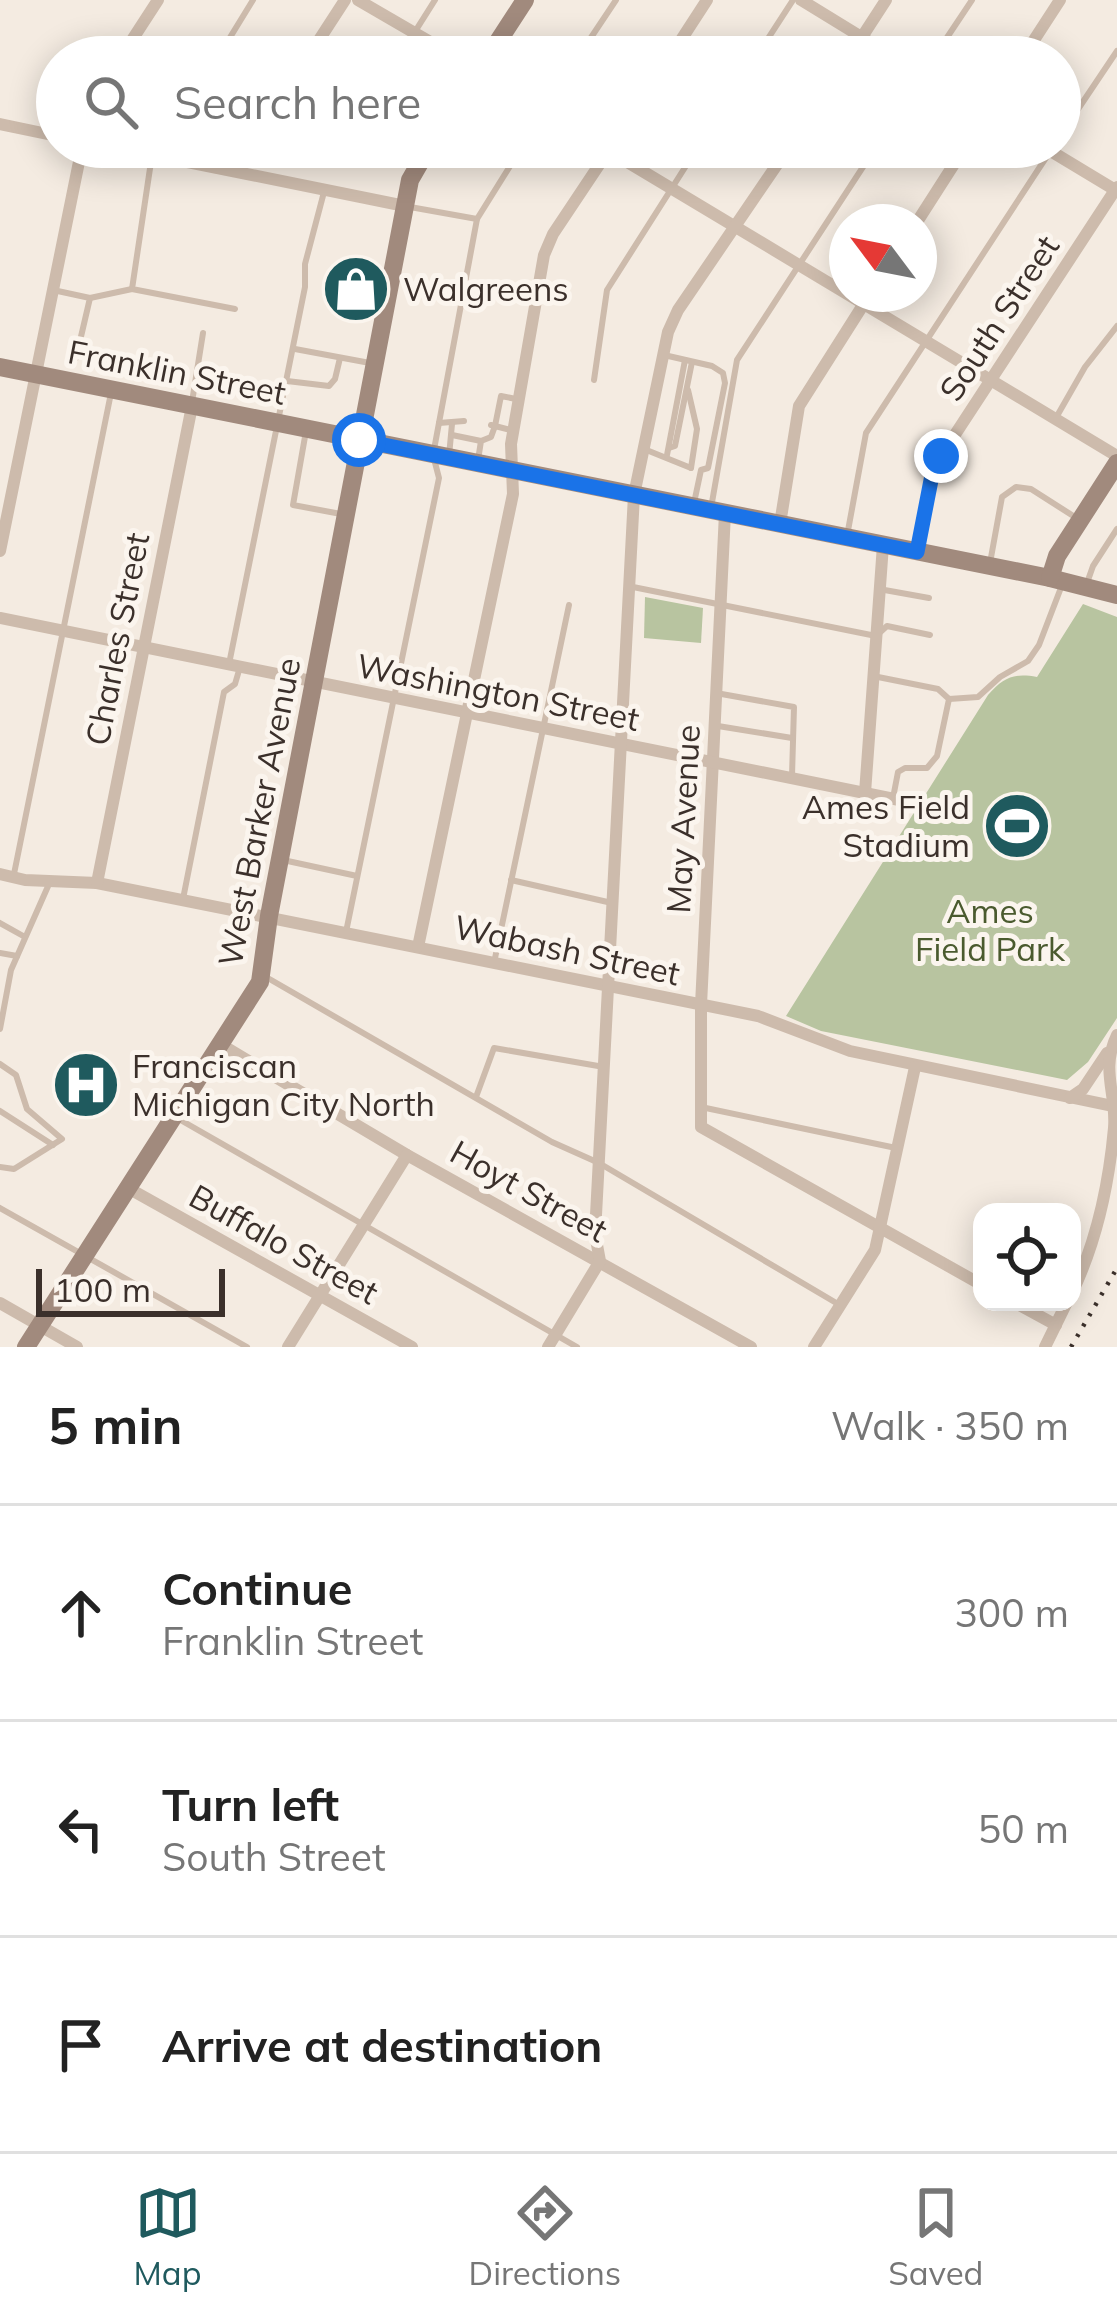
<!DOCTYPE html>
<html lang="en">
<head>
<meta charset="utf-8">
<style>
  :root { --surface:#fff; --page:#f2f2f2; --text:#222; --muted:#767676; --line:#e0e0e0; --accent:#1f5a5e }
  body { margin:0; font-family:Mulish,sans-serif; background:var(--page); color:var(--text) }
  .controls { position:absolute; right:36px; bottom:36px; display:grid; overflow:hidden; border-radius:24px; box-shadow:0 6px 30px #0003 }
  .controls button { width:108px; height:108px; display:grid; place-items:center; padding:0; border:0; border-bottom:3px solid var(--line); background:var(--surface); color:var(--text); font:60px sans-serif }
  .compass { position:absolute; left:829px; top:204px; width:108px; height:108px; border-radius:50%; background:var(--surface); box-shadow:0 6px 30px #0003; rotate:302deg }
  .scale { position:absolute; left:36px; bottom:30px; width:189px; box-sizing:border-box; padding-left:12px; border:6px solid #3b302b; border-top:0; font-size:33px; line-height:42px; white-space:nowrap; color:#3b302b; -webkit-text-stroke:9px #fbf5ee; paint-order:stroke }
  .stop { position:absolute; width:36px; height:36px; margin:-27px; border:9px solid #1a73e8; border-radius:50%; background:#fff }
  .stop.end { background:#1a73e8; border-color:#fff; box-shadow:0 3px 12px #0008 }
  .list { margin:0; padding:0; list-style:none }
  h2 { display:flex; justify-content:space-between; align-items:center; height:156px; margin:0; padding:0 48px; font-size:51px }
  h2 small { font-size:39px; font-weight:400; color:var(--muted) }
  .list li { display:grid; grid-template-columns:78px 1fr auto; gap:36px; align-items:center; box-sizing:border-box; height:216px; padding:0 48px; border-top:3px solid var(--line) }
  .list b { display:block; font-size:45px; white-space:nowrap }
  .list p { margin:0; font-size:39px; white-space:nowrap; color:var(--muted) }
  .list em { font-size:39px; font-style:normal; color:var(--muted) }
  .icon { flex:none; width:66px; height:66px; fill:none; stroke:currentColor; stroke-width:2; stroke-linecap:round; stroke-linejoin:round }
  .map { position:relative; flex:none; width:1117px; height:1347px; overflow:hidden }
  .search { position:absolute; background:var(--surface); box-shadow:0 6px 30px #0003; left:36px; right:36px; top:36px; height:132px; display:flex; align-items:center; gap:30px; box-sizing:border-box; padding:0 42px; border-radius:66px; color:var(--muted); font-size:45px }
  .sheet { height:804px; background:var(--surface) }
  nav { display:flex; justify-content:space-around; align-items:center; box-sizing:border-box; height:168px; border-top:3px solid var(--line); background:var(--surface); font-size:33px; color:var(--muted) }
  nav a { display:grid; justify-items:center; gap:6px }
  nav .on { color:var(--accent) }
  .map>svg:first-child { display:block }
</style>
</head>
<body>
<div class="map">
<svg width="1117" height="1347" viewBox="0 0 1117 1347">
  <rect width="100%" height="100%" fill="#f4ebe1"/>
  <g fill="#b8c4a0">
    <path d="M645,597L703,608L701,643L644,638Z"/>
    <path d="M1083,604L1117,617V1018L1088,1062L1067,1080L821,1031L786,1016L988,695C1004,677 1014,673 1037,677Z"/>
  </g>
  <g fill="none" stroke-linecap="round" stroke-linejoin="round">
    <g stroke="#cdbbac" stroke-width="6">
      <path d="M218,57L253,0"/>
      <path d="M399,57L435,0"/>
      <path d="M578,57L616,0"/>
      <path d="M756,57L793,0"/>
      <path d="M934,57L972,0"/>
      <path d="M1060,136L1117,51"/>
      <path d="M152,155L132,289L235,309"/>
      <path d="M410,207L477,219"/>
      <path d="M53,290L90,298L76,358"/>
      <path d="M90,298L132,289"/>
      <path d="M295,349L370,363"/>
      <path d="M664,355L712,366L723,373L725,383L708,468L701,470L694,503"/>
      <path d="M594,380L607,290L698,147"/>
      <path d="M287,381L329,386L335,379L340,358"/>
      <path d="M688,390L697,429L691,468"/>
      <path d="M192,402L203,333"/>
      <path d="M1057,416L1085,367L1117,326"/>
      <path d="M439,423L464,421"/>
      <path d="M306,431L293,505L341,514"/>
      <path d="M514,431L495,426L501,396L516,399"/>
      <path d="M452,435L481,441"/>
      <path d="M669,448L675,446L692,362"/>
      <path d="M644,449L691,468"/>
      <path d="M667,455L685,360"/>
      <path d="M449,456L452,424"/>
      <path d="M478,460L481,441L491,437L495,426L491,425"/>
      <path d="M711,508L737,360L876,147"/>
      <path d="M847,536L866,433L1051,150"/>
      <path d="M990,563L1002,497L1016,487L1031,489L1078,519"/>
      <path d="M1087,583L1093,566L1117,529"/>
      <path d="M633,587L876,636L887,626L930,635"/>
      <path d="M879,589L929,598"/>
      <path d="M229,664L305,287V264L324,192"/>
      <path d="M873,676L938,689L949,699L937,756L927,768H905L898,772L893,798"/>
      <path d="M716,693L794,707L792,776"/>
      <path d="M949,699L978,697L1000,677L1028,661L1039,645L1062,585"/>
      <path d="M718,726L792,738"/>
      <path d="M283,860L357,876"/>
      <path d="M14,874L111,393"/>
      <path d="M511,880L612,903"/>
      <path d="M183,899L224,692L235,684L240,667"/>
      <path d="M0,923L25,937"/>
      <path d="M346,932L439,478L433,455L477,219L522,147"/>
      <path d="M0,953L17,956"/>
      <path d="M494,963L569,605"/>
      <path d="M266,977L552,1142L599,1163L838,1304"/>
      <path d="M0,1029L11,970L49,884"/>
      <path d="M0,1064L16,1075L27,1109L62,1139L14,1169L0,1167"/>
      <path d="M476,1097L494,1048L604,1067"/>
      <path d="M701,1107L896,1148"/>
      <path d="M0,1111L53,1145"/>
      <path d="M177,1118L577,1347"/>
      <path d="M0,1208L247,1347"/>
    </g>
    <g stroke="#cdbbac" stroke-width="12">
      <path d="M358,0L456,57"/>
      <path d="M801,0L894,57"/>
      <path d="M121,57L158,0"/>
      <path d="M308,57L345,0"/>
      <path d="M670,57L707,0"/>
      <path d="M849,57L886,0"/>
      <path d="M1023,57L1060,0"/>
      <path d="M0,124L57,136"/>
      <path d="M113,147L405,206"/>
      <path d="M1044,147L1117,191"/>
      <path d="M604,148L1117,456"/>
      <path d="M917,222L965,147"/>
      <path d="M725,513L701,1005V1127L982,1285"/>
      <path d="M780,524L799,406L870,294"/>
      <path d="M0,551L82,147"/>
      <path d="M917,552L933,471L941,456L1117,187"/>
      <path d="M0,618L914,803"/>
      <path d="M865,793L883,545"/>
      <path d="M0,874L25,880L97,883L758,1016L850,1051L1117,1107"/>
      <path d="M97,883L192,406"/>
      <path d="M418,947L513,494L511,444L544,255L553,234L611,147"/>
      <path d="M220,1044L407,1155L751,1347"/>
      <path d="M1070,1098L1083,1089L1107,1053"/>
      <path d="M128,1188L412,1347"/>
      <path d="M1072,1293C1096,1243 1109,1183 1114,1128C1117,1094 1100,1070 1117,1035"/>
      <path d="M1014,1302L1056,1325"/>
      <path d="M0,1303L77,1347"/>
      <path d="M288,1347L407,1155"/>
      <path d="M548,1347L600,1261L595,1234L634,495L668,332L678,310L789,147"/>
      <path d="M814,1347L875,1250L915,1067"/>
      <path d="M1045,1347L1067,1302"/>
    </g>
    <g stroke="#a18a7d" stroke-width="18">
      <path d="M488,57L525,0"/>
      <path d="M0,367L1050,578L1117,595"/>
      <path d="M1050,578L1057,556L1117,463"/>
      <path d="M26,1347L260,982L269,916L405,206L410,180L429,147"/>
    </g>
    <path stroke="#3b302b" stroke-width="4.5" stroke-dasharray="3 9" stroke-linecap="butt" d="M1071,1347L1117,1268"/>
  </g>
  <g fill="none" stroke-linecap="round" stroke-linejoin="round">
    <path stroke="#1a73e8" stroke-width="15" d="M359,440L917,552L933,470L941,456"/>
  </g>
  <defs>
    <g id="shop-disc" transform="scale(3.45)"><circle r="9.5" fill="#1f5a5e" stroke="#fbf5ee"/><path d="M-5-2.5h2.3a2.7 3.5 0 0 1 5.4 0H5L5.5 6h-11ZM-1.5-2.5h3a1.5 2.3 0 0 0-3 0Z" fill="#fff"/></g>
    <g id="stadium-disc" transform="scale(3.45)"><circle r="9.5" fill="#1f5a5e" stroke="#fbf5ee"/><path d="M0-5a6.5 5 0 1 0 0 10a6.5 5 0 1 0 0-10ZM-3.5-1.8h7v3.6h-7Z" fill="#fff"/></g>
    <g id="hospital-disc" transform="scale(3.45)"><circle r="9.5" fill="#1f5a5e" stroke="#fbf5ee"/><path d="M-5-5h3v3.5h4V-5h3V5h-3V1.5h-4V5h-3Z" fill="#fff"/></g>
  </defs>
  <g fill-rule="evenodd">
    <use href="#shop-disc" x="356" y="289"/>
    <use href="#stadium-disc" x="1017" y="826"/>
    <use href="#hospital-disc" x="86" y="1085"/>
  </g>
  <g text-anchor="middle" stroke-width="10" stroke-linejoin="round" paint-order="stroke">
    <g font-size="33" fill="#3b302b" stroke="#fbf5ee" text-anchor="start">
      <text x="403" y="301">Walgreens</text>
      <text x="970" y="819" text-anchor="end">Ames Field<tspan x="970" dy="38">Stadium</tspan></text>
      <text x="132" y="1078">Franciscan<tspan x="132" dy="38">Michigan City North</tspan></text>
    </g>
    <g font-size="33" fill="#3b302b" stroke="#fbf5ee">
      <text transform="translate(999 318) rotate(-57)" y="12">South Street</text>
      <text transform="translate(177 372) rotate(11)" y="12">Franklin Street</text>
      <text transform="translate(117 639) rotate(-79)" y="12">Charles Street</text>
      <text transform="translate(498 692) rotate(11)" y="12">Washington Street</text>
      <text transform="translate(259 812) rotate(-79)" y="12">West Barker Avenue</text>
      <text transform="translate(683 819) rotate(-87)" y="12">May Avenue</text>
      <text transform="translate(567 950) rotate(12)" y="12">Wabash Street</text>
      <text transform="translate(529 1191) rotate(29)" y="12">Hoyt Street</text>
      <text transform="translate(284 1244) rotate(29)" y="12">Buffalo Street</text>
    </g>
    <g font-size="33" fill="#4a5a2e" stroke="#fbf5ee">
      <text x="990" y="923">Ames<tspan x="990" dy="38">Field Park</tspan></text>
    </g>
  </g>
</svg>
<div class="controls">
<button><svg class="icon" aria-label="locate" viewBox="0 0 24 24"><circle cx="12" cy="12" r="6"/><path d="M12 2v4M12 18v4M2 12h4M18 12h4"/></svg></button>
</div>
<svg class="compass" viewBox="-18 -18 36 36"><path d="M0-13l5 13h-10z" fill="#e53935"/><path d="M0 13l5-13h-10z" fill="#767676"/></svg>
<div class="scale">100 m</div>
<div class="stop" style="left:359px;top:440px"></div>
<div class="stop end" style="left:941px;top:456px"></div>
<div class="search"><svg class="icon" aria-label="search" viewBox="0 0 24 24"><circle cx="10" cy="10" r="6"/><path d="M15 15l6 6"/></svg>Search here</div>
</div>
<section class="sheet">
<h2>5 min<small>Walk · 350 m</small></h2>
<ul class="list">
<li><svg class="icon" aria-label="ahead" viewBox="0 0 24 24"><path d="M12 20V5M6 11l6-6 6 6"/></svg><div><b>Continue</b><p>Franklin Street</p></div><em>300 m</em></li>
<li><svg class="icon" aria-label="left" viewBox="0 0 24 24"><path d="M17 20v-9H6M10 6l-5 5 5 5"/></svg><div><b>Turn left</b><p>South Street</p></div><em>50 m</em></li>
<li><svg class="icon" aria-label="arrive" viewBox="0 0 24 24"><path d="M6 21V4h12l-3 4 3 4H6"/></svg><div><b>Arrive at destination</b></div></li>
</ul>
</section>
<nav>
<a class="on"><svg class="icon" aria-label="map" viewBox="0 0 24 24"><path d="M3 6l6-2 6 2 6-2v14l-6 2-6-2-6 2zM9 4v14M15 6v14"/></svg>Map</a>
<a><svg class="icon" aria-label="directions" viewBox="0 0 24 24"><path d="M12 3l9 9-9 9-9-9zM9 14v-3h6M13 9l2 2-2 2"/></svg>Directions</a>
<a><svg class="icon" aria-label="saved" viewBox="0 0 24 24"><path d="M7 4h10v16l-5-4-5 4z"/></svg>Saved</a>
</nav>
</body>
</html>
